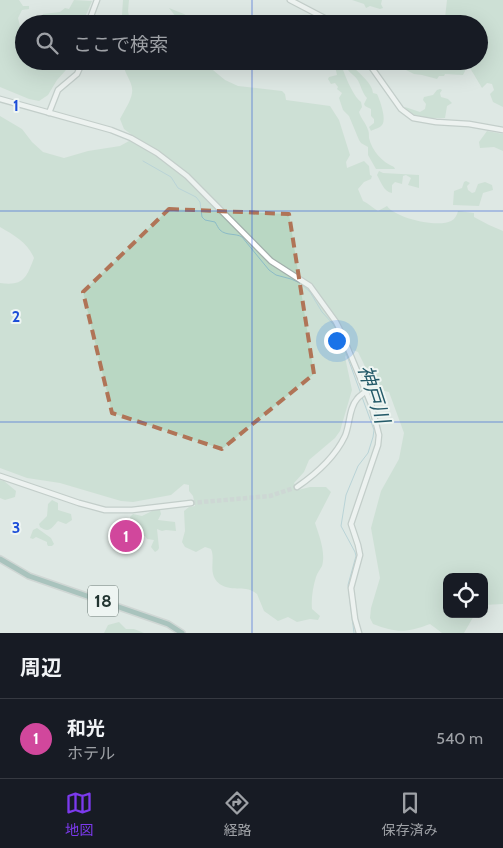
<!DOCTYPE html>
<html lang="ja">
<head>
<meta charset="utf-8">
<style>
  :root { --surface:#171b24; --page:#242831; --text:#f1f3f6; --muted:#9ea1a6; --line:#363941; --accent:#7c3aed }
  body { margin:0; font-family:Cabin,"Noto Sans JP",sans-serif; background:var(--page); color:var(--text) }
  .controls { position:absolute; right:15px; bottom:15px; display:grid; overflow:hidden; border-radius:10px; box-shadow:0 5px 20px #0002 }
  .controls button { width:45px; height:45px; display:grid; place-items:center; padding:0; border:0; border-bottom:1px solid var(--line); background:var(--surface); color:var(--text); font:25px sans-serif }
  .you { position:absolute; left:336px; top:340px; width:18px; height:18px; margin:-12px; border:4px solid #fff; border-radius:50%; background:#1a73e8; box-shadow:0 0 0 8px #1a73e833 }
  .badge { display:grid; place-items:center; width:32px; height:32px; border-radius:50%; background:var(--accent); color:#fff; font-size:16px; font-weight:700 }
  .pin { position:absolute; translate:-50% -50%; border:2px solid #fff; box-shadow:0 1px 5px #0006 }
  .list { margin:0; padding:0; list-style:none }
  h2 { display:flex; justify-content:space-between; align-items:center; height:65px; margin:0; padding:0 20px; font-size:21px }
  h2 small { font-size:16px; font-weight:400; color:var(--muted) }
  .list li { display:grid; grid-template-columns:32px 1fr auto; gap:15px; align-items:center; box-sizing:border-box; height:80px; padding:0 20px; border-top:1px solid var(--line) }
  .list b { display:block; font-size:19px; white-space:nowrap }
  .list p { margin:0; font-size:16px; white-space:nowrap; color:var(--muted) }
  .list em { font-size:16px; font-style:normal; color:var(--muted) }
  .icon { flex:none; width:28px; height:28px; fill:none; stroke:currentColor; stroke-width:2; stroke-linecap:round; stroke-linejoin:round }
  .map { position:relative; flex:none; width:503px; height:633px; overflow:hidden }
  .search { position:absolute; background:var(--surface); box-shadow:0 5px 20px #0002; left:15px; right:15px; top:15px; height:55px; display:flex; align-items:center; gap:12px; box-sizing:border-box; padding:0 18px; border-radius:28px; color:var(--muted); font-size:19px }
  .sheet { height:145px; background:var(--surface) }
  nav { display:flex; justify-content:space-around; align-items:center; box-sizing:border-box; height:70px; border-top:1px solid var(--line); background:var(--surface); font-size:14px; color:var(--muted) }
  nav a { display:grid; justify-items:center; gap:2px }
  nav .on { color:var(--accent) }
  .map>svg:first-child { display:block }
</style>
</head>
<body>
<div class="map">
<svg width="503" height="633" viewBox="0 0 503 633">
  <rect width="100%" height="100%" fill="#dee8e4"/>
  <g fill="#b9d7c3">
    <path d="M0,0H19L23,6H29V9L22,10L18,18L20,26L24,28V61H74L57,80L48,95L39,101L29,99L0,87Z"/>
    <path d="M74,0L92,1L82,24H40L43,14L60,12L65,8L69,9Z"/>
    <path d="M123,0H129L128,11L130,21L134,24H117V19L122,15Z"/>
    <path d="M352,0H382L381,4L383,8L380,9L370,6L366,8L364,4Z"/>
    <path d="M447,0H503V107L493,102L490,94L494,90L492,84L487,83L482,88L470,68L468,61H479V24H449L445,18Z"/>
    <path d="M169,8L184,14L201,24C178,24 182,24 169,8Z"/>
    <path d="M123,61H202L225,80L238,86L282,91L285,94L286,100L330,106L339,120L350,155L346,162L347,168L364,161L369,166L370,175L372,176L371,179L364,182L358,189L363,201C368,203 373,208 378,211L387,206C395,218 438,228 451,221C455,219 457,215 458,211L474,213V217L489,225L503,231V604L484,605V577H447V614H475L464,633H442L430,624C407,633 396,633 373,624L370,618L371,608L380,578L371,528L381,491L399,459L404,433L389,392L376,389L358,352L349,349L345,357L352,390L340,431L335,438L309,460L304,472L294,483L298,490L310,487H326L331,492L315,523C319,535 326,553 322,566C320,570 317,573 316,577C313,587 311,598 312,609L320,616L318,620L310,619L297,622L288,617L278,621L264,611L257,594C254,592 250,589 246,589C235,588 220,590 214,577C210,567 215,558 211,549L205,547L196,552L185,547L182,542L185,531L184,511L189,507L195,506L193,496L189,491V485L184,484L171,495L133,502L121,501L60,483L27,478L0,468V283C23,286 26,279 34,258C28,243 14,235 0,227V116L22,129L32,142L43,152L64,158L88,151L120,146L129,141L132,135L124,129L120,119C124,111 131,101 132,93C134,82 122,72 123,61Z"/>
    <path d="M336,61H340C344,73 352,95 361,102L362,107L359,112C361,119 366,123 368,130C369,131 369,136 369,138C372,151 382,162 394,167L395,169H376L368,155V147L361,143L359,140L349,116L343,110L339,98L342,93L337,89L338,87L335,83L331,84L328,79L329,77L337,75L335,66Z"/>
    <path d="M388,61H459L464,66L465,71L463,75L445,74L444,76H439L437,79L422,75L414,74Z"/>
    <path d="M353,67C360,74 372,83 373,93L377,94C380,100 387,120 382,125C380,128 374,129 371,131L369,127L374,123V119L371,116V109L365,106L364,104L367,98C362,93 361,85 357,79C354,75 351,74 348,70Z"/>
    <path d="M440,89L442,90L440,93L441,97L448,99L452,103L447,106L445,118H421L406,111L405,107L420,112L425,109L426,104L423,100L424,97L433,95L437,90Z"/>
    <path d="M487,131L503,134V151L494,147L480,148L479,142Z"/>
    <path d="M379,171L383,173L419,175V188L408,185L411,178L406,175L403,176L402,184L395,182L392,185V193C384,192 381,182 377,175Z"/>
    <path d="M466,181L470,183L467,186L468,190L472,193L475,192L478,184L485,182L492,185L493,190L483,193L479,206L453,205L454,191L462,188L464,182Z"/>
    <path d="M0,480L4,481L16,491L15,497L5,500L0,498Z"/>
    <path d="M52,500L58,503V510L71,514L72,520L66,524L58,521C52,527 50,534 40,527L39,524L47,516L48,504Z"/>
    <path d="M156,509L160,510L161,514L158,520L175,522L176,531L166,530L162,531L157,529L159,548L158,550L155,552L151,547L154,540L147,539L145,536H137L126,528L127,524H131L130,517L133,514L142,516Z"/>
    <path d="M37,528L51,538L54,544L52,546H48L47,544V542L36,537L33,539L30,538L33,530Z"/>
    <path d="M119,622L126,629H134L144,633H104L108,625Z"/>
  </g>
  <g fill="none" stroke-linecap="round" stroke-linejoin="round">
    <g stroke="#8cbbc7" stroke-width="1">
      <path d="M143,161L171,177L178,188L196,197L200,202L202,217L205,220L215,222C217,225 218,228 220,230C226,236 236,233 242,237L269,270L276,275L291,279L300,283L310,292L322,312L333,324L339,334L361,394"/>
      <path d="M354,633L348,585L356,556L355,552L341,526L346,495L358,466L368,453L373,437L374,430L362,397"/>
    </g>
    <path stroke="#b8c4c0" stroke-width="4.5" stroke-dasharray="4.5 2" stroke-linecap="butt" d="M191,503L270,496L297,487"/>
    <g stroke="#a2afab" stroke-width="7">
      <g id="tertiary">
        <path d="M290,0L336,24"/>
        <path d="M88,24L97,0"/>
        <path d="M367,61L401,109L413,118L436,122L469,124L503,130"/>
        <path d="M0,99L111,130L131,138L157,153L187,176L271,261L310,286L336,322L341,332L371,404L379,435L378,445L351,524L358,545L360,555L351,588L355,619L359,633"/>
        <path d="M49,113L58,90L77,74L83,61"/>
        <path d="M0,476L79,503L105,510H132L191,503"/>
        <path d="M297,487C316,474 335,457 345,436C350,424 349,408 357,399C359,396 363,394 366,391"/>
      </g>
    </g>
    <g stroke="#bdc2c1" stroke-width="8">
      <path id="primary" d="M0,559L29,576L168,624L182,633"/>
    </g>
    <use href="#tertiary" stroke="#fff" stroke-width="4.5"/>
    <use href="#primary" stroke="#68988e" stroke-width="5"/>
  </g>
  <path d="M0 0H503V633H0ZM169,209L289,214L314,374L222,449L112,413L83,292Z" fill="#dee8e4" fill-opacity=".55" fill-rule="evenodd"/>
  <path fill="none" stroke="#b07457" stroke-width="4" stroke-dasharray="10 6" stroke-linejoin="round" d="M169,209L289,214L314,374L222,449L112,413L83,292Z"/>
  <path fill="none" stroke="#1d4ed8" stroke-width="1" stroke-opacity="0.55" d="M252,0V24M252,61V633M0,211H503M0,422H503"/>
  <g text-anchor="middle" stroke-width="4" stroke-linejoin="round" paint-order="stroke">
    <rect fill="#eef5f2" stroke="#5f6f6b" stroke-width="1" x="88" y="585.5" width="30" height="31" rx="4"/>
    <g font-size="18" font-weight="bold" fill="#223531">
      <text x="103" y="607">18</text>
    </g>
    <g font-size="20" font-style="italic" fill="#245a69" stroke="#eef5f2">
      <text transform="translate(374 394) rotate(72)" y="7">神戸川</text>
    </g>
  </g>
  <g font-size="16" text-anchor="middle" font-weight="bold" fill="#1d4ed8" stroke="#eef5f2" stroke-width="4" stroke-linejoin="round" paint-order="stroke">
    <text x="16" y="111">1</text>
    <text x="16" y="322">2</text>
    <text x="16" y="533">3</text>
  </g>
</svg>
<div class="controls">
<button><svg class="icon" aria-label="locate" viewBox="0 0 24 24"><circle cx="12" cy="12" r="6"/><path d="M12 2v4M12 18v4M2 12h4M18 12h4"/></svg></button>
</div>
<div class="you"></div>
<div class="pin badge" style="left:126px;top:536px;background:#d1479c">1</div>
<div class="search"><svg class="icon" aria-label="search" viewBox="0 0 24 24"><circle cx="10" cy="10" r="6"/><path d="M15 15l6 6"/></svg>ここで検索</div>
</div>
<section class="sheet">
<h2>周辺<small></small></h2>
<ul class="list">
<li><span class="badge" style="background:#d1479c">1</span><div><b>和光</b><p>ホテル</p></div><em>540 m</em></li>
</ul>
</section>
<nav>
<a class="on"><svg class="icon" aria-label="map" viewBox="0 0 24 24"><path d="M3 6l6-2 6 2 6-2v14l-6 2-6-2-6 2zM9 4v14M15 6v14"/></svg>地図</a>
<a><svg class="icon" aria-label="directions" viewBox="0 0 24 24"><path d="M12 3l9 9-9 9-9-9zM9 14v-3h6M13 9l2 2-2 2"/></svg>経路</a>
<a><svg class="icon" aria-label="saved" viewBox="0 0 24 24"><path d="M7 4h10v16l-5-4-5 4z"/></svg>保存済み</a>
</nav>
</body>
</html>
